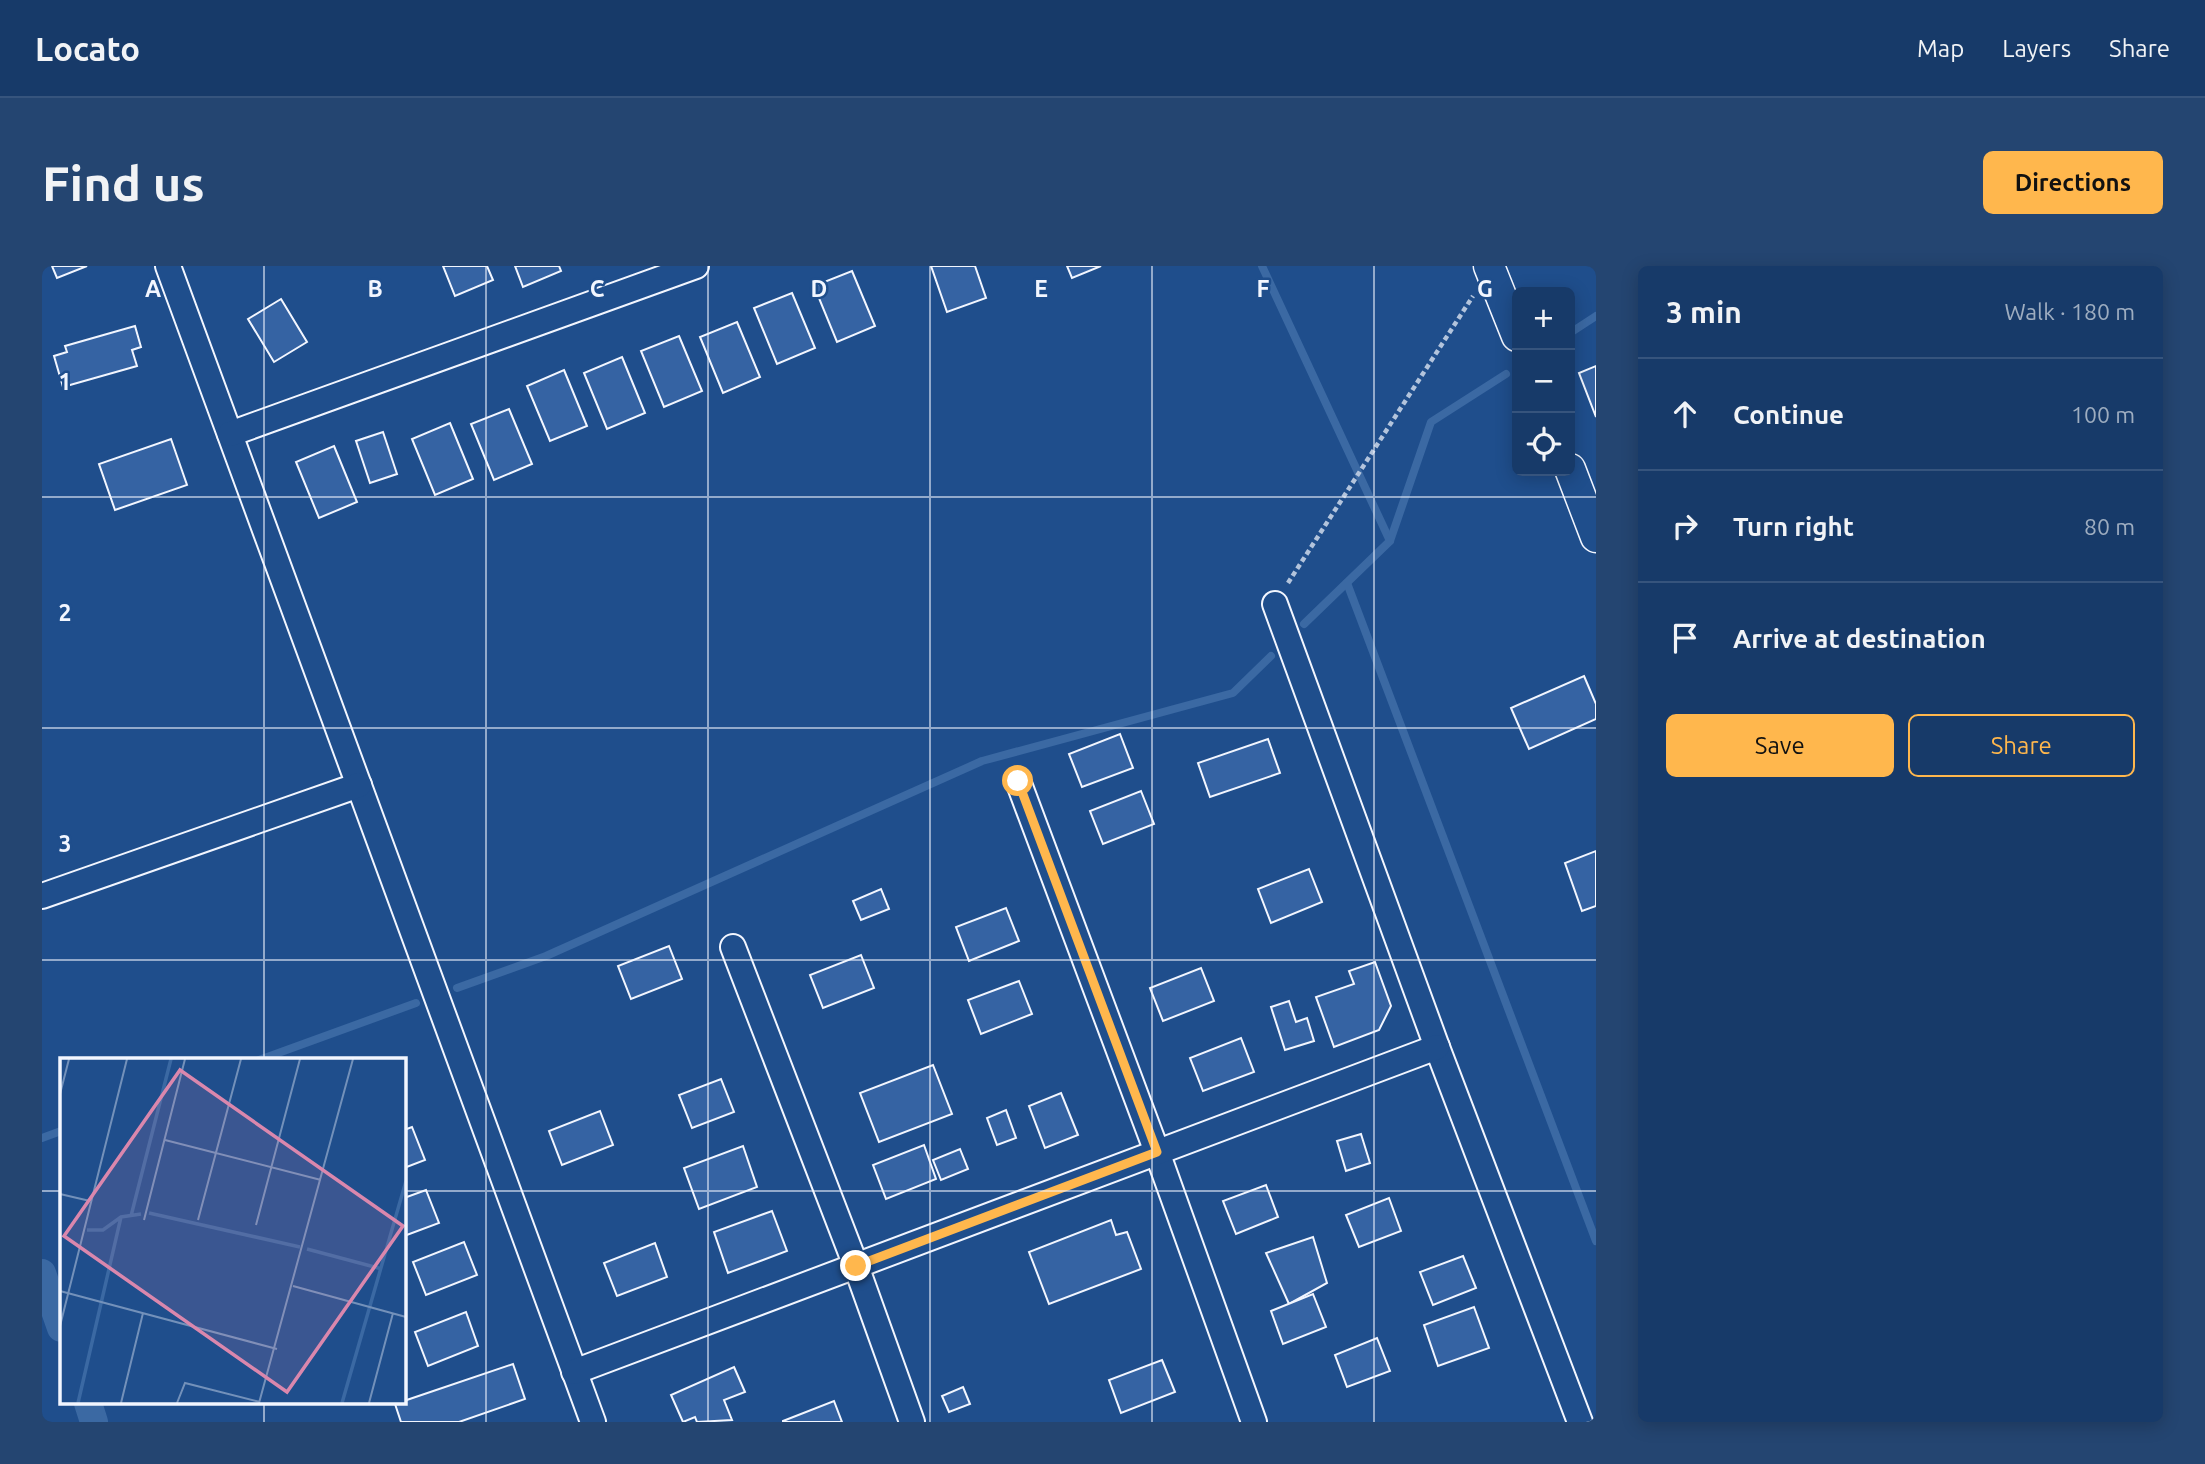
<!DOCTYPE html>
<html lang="en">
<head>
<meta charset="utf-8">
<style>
  :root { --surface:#173a69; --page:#244571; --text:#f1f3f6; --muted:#9eadc0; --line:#36547d; --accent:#ffb74d }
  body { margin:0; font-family:Ubuntu,sans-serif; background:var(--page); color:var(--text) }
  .controls { position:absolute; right:21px; top:21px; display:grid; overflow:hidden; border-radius:10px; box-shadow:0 4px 18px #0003 }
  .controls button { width:63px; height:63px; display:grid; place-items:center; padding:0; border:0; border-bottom:2px solid var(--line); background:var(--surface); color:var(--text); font:35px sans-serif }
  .stop { position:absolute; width:21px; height:21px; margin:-16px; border:5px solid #ffb74d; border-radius:50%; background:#fff }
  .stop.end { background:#ffb74d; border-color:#fff; box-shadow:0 2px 7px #0008 }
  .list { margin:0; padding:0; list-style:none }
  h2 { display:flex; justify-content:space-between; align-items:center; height:91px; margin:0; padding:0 28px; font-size:30px }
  h2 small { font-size:23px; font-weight:400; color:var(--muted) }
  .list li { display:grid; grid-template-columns:46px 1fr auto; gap:21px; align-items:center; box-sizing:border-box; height:112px; padding:0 28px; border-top:2px solid var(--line) }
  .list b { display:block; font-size:26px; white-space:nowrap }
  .list em { font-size:23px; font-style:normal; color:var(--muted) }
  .actions { display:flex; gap:14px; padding:21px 28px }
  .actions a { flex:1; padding:16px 0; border:2px solid var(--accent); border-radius:10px; text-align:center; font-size:24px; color:var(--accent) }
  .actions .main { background:var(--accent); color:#111 }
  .icon { flex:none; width:38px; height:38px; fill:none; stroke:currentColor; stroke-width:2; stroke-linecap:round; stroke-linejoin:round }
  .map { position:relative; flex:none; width:1554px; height:1156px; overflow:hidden; border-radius:10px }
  header { display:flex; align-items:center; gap:42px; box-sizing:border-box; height:98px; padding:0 35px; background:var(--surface); border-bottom:2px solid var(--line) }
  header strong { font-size:33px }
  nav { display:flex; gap:38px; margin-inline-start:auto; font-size:24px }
  .intro { display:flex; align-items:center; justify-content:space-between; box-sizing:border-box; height:168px; padding:0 42px }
  h1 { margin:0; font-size:49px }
  .button { padding:18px 32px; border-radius:10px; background:var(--accent); color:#111; font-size:24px; font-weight:700 }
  main { display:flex; gap:42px; padding:0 42px }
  aside { flex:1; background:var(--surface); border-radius:10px; box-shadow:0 4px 18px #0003 }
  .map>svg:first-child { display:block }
</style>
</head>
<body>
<header>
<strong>Locato</strong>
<nav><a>Map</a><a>Layers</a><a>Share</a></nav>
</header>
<div class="intro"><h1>Find us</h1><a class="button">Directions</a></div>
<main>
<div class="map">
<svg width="1554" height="1156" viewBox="0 0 1554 1156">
  <rect width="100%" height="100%" fill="#1f4e8c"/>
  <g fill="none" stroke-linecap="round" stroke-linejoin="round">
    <g stroke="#3b69a3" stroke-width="8">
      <path d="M1220,0L1348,275"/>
      <path d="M1528,67L1554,50"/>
      <path d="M1305,317L1554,975"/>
      <path d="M1262,358L1348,275L1389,156L1464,108"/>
      <path d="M415,722L504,690L940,495L1191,427L1229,390"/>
      <path d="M217,794L374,737"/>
      <path d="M0,872L19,865"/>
    </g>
    <g stroke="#3b69a3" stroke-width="28">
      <path d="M0,1007L19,1062"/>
      <path d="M46,1137L52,1156"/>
    </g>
  </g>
  <g fill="#3563a3" stroke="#f2f6ff" stroke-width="2">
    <path d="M10,0H45L15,12Z"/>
    <path d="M401,0H445L451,14L413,30Z"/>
    <path d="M473,0H517L519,5L481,21Z"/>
    <path d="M889,0H933L944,32L905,46Z"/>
    <path d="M1025,0H1059L1030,12Z"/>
    <path d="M810,5L833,60L795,76L772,20Z"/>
    <path d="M750,27L773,82L735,98L712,42Z"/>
    <path d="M239,33L265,76L232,96L206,53Z"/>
    <path d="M695,56L718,111L681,127L658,71Z"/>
    <path d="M93,60L99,81L90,84L95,100L21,121L12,90L25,86L23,80Z"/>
    <path d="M637,70L660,125L622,141L599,85Z"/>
    <path d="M580,91L603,147L565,163L542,107Z"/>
    <path d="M1554,100V151L1537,107Z"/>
    <path d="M522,104L545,160L508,175L485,120Z"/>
    <path d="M467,143L490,198L452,214L429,158Z"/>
    <path d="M408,157L431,213L393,229L370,173Z"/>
    <path d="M341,166L355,208L328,217L314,175Z"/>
    <path d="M129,173L145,219L73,244L57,198Z"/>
    <path d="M292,180L315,236L277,252L254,196Z"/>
    <path d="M1542,410L1554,438V453L1487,483L1469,442Z"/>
    <path d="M1078,468L1091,502L1040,521L1027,488Z"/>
    <path d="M1226,473L1238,507L1168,531L1156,497Z"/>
    <path d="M1099,525L1112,558L1061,578L1048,545Z"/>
    <path d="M1554,585V640L1540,645L1523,597Z"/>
    <path d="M1267,603L1280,636L1229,657L1216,623Z"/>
    <path d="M839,623L847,643L819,654L811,635Z"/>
    <path d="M964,642L977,675L927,695L914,661Z"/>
    <path d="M627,680L640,713L589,733L576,700Z"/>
    <path d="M819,689L832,722L781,742L768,709Z"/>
    <path d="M1333,696L1349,740L1337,764L1292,781L1274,731L1312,718L1307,705Z"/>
    <path d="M1159,702L1172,735L1121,755L1108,722Z"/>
    <path d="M977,715L990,748L939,768L926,734Z"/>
    <path d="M1247,735L1254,756L1265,752L1272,775L1243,784L1229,741Z"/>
    <path d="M1199,772L1212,806L1161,825L1148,792Z"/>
    <path d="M891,799L910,848L837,876L818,827Z"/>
    <path d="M679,813L692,846L650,862L637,829Z"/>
    <path d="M1019,827L1036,869L1003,882L987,840Z"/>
    <path d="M964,844L974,872L955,879L945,852Z"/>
    <path d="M558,845L571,879L520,899L507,865Z"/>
    <path d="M370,861L383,894L362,902V864Z"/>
    <path d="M1319,868L1328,897L1304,905L1295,875Z"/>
    <path d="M882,879L894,913L844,933L831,899Z"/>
    <path d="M701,880L715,921L657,943L642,902Z"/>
    <path d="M918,883L926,903L899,914L891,894Z"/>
    <path d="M1224,919L1236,951L1194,968L1181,935Z"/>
    <path d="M384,924L397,957L362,970V932Z"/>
    <path d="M1347,932L1359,965L1317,981L1304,949Z"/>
    <path d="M730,945L745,985L686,1007L672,966Z"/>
    <path d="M1069,954L1074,969L1085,966L1099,1003L1007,1038L987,986Z"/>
    <path d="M1271,971L1285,1017L1247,1038L1224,987Z"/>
    <path d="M422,976L435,1009L384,1029L371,996Z"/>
    <path d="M613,977L625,1011L575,1030L562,997Z"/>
    <path d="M1421,990L1434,1022L1391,1039L1378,1006Z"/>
    <path d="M1271,1028L1284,1061L1241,1078L1229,1045Z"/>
    <path d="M1432,1041L1447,1082L1396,1100L1382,1059Z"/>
    <path d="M424,1046L436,1080L386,1100L373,1066Z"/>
    <path d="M1335,1072L1348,1105L1305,1121L1293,1089Z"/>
    <path d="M1120,1094L1133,1126L1079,1147L1067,1114Z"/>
    <path d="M471,1098L483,1133L417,1156H359L353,1138Z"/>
    <path d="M692,1101L703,1126L682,1134L690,1154L655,1156L653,1151L641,1156L629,1129Z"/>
    <path d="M921,1121L928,1138L907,1146L900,1130Z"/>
    <path d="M792,1135L800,1156H741V1155Z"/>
  </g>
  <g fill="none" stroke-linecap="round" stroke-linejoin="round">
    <g stroke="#f2f6ff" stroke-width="28">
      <g id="minor">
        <path d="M126,0L551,1156"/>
        <path d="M188,168L654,0"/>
        <path d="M1233,338L1395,781L1538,1156"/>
        <path d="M976,515L1115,886L1212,1156"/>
        <path d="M0,630L317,519"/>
        <path d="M691,681L814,1000L870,1156"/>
        <path d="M532,1106L1395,781"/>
      </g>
    </g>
    <g stroke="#f2f6ff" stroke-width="33">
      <g id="tertiary">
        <path d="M1447,0L1475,70"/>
        <path d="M1528,203L1554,271"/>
      </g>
    </g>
    <path stroke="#b3c4dc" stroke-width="4.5" stroke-dasharray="5 3.5" stroke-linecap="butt" d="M1246,317L1431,30"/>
    <use href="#minor" stroke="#1f4e8c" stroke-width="24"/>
    <use href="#tertiary" stroke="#1f4e8c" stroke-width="30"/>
  </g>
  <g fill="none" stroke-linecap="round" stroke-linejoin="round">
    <path stroke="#ffb74d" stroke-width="9" d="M814,1000L1115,886L976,515"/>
  </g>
  <path fill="none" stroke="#f2f6ff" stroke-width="2" stroke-opacity="0.55" d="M222,0V794M444,0V1156M666,0V1156M888,0V1156M1110,0V1156M1332,0V1156M0,231H1554M0,462H1554M0,694H1554M0,925H19M362,925H1554M222,1137V1156"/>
  <g transform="translate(18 792)">
    <rect width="346" height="346" fill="#1f4e8c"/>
    <path fill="none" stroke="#3b69a3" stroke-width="3.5" d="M89,155L240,189M71,158L111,1M27,172H43L61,159L81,156M247,191L322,211M18,345L61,159M282,345L346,123"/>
    <path fill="none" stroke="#7391ba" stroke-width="2" d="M0,36L9,1M105,82L261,122M0,136L30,143M84,162L125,1M138,162L181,1M196,167L240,1M233,228L346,259M0,233L217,291M0,268L67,1M61,345L83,255M117,345L125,325L200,344M199,345L293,1M309,345L333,255"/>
    <path fill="#da87ad" fill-opacity="0.15" stroke="#da87ad" stroke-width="3.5" d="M120,12L343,168L227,334L4,178Z"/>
    <rect width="346" height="346" fill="none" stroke="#f2f6ff" stroke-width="3.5"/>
  </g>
  <g font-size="23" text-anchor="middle" font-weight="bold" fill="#f2f6ff" stroke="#1f4e8c" stroke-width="5" stroke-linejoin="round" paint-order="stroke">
    <text x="111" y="31">A</text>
    <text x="333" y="31">B</text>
    <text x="555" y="31">C</text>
    <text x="777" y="31">D</text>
    <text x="999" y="31">E</text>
    <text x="1221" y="31">F</text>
    <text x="1443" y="31">G</text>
    <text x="23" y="124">1</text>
    <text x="23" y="355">2</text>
    <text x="23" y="586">3</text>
  </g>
</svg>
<div class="controls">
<button>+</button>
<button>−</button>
<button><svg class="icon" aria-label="locate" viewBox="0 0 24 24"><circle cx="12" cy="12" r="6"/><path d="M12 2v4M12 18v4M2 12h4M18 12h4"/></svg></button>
</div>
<div class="stop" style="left:976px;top:515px"></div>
<div class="stop end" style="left:814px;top:1000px"></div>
</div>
<aside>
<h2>3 min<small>Walk · 180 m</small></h2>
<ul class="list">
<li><svg class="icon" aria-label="ahead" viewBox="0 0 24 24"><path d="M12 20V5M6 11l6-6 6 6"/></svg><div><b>Continue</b></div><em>100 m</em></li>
<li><svg class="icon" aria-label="right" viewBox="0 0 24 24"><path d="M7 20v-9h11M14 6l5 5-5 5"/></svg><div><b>Turn right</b></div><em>80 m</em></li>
<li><svg class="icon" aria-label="arrive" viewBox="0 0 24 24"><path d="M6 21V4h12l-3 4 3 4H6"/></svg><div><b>Arrive at destination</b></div></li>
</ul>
<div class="actions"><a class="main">Save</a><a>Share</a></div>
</aside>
</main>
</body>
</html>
